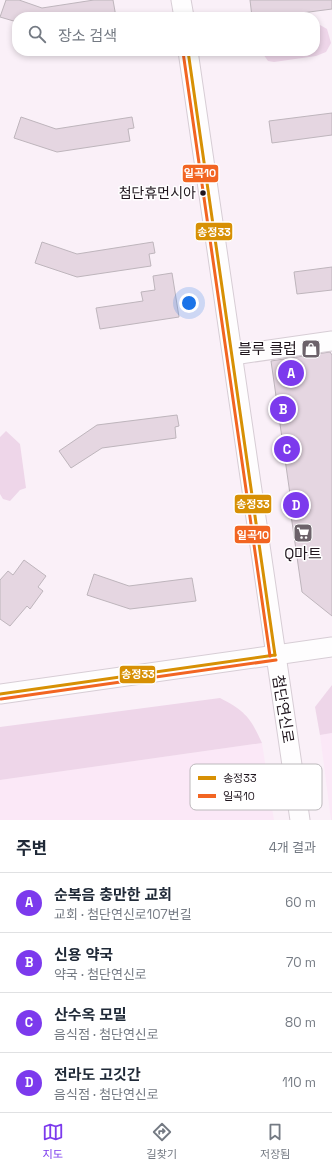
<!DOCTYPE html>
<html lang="ko">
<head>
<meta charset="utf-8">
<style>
  :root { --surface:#fff; --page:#f2f2f3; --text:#1f2937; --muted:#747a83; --line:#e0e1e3; --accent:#7c3aed }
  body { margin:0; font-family:"Space Grotesk","Noto Sans KR",sans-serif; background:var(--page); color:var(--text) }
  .you { position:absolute; left:189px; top:303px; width:14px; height:14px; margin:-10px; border:3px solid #fff; border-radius:50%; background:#1a73e8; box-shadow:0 0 0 6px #1a73e833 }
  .badge { display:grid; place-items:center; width:26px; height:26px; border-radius:50%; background:var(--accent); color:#fff; font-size:13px; font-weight:700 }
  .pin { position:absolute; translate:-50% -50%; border:2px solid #fff; box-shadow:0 1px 4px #0006 }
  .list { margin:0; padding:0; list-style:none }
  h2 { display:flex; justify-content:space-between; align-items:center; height:52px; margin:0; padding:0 16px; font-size:17px }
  h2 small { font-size:13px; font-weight:400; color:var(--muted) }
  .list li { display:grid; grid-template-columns:26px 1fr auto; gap:12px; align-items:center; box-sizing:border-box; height:60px; padding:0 16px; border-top:1px solid var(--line) }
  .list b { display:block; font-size:15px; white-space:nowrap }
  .list p { margin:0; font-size:13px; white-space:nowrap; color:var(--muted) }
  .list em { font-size:13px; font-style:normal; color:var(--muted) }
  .icon { flex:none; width:22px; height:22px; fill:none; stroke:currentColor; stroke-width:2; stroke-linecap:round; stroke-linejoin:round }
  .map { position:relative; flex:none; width:332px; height:820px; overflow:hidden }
  .search { position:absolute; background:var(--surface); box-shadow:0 2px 6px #0003; left:12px; right:12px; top:12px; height:44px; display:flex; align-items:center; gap:10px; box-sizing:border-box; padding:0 14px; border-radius:16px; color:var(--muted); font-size:15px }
  .sheet { height:292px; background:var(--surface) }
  nav { display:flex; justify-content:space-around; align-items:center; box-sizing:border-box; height:56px; border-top:1px solid var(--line); background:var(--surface); font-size:11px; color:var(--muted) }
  nav a { display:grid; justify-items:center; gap:2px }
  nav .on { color:var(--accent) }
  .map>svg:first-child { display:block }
</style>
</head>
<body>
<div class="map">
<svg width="332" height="820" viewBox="0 0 332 820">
  <rect width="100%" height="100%" fill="#faf0f8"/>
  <g fill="#fbe8f7">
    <path d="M332,733V820H331L320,735Z"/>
    <path d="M262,743L274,820H0V780Z"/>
  </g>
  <g fill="#eed6e9">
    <path d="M320,25L327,29L331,43L326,52L316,56L274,62L268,61L261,51H315V26Z"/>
    <path d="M6,431L20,444L26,488L20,490L10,501L3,499L0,494V437Z"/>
    <path d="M332,685V733L320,735L315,707Z"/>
    <path d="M220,698C245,711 250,717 262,743L0,780V727Z"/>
  </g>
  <g fill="#e5d6e1" stroke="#beb5bc">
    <path d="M6,0H19L42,8L94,0H113L116,17H17V22L0,17Z"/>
    <path d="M250,0H332V9L271,17H252Z"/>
    <path d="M332,113V135L272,143L269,121Z"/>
    <path d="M21,117L56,129L132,117L134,128L128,129L130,141L57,152L14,138Z"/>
    <path d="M42,242L77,254L153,242L155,253L149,254L151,266L77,277L35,263Z"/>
    <path d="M332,267V290L297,294L294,272Z"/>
    <path d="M172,273L179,317L100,329L96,308L143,301L141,292L155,290L153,276Z"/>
    <path d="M330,352L332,355V616L302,592L291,515H293L271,361Z"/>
    <path d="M177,415L179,426L175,427L176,438L102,448L71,468L59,451L97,425Z"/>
    <path d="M24,560L46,576L38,587L43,591L30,609L27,606L10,626L0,619V580L8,571L13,575Z"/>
    <path d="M94,574L129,586L192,578L196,601L130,609L87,595Z"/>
  </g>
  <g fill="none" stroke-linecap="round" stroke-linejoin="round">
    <g stroke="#d7cdd5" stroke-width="21">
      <g id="minor">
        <path d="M181,0L184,17"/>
        <path d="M188,51L300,820"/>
        <path d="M233,355L332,341"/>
        <path d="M0,694L332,647"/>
      </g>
    </g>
    <use href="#minor" stroke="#fefdfe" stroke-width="19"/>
    <g stroke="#fff" stroke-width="6">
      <g id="bus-1">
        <path d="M188,51L275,655"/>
        <path d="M0,694L275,655"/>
      </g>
    </g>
    <g stroke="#fff" stroke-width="6">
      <g id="bus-2">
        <path d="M183,52L270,656"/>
        <path d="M1,699L276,660"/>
      </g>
    </g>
    <use href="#bus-1" stroke="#d79004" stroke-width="3"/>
    <use href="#bus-2" stroke="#f26522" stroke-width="3"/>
  </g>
  <defs>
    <g id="shop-square" transform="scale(1)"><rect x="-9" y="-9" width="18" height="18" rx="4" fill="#6c626a" stroke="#fff"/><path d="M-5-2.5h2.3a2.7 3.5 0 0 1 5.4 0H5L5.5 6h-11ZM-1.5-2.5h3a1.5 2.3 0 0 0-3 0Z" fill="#fff"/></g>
    <g id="supermarket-square" transform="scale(1)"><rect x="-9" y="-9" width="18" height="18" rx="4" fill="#6c626a" stroke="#fff"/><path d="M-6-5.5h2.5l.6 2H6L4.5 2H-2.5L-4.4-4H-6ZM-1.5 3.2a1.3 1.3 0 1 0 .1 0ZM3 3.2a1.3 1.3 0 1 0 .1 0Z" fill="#fff"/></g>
  </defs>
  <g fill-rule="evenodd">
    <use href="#shop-square" x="311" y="349"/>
    <use href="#supermarket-square" x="303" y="533"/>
  </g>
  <circle fill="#20161e" stroke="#fff" stroke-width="1.5" cx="203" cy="193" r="3.5"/>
  <g text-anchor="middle" stroke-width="3" stroke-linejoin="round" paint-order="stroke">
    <g font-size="14" fill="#20161e" stroke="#fff" text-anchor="end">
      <text x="196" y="198">첨단휴먼시아</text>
    </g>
    <g font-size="15" fill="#20161e" stroke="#fff" text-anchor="end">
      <text x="297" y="354">블루 클럽</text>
      <text x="303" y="559" text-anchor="middle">Q마트</text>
    </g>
    <g font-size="15" fill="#20161e" stroke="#fff">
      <text transform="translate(283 709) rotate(81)" y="5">첨단연신로</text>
    </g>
  </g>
  <rect x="190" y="764" width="132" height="46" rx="6" fill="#fff" stroke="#bcb9bc" stroke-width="1"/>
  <rect x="198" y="776" width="18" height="4" fill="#d79004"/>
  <rect x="198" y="794" width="18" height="4" fill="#f26522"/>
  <g font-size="11" fill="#20161e">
    <text x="223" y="782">송정33</text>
    <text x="223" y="800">일곡10</text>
  </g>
  <g stroke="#fff" stroke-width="1.5">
    <rect x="182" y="164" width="37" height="19" rx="4" fill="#f26522"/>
    <rect x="195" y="222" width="38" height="19" rx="4" fill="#d79004"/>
    <rect x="234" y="494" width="38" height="20" rx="4" fill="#d79004"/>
    <rect x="234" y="525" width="37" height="19" rx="4" fill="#f26522"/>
    <rect x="119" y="665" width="37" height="19" rx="4" fill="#d79004"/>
  </g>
  <g font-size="11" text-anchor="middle" font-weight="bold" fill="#fff">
    <text x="200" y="177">일곡10</text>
    <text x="214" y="236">송정33</text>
    <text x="253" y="508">송정33</text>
    <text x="253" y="539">일곡10</text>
    <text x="138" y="678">송정33</text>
  </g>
</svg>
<div class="you"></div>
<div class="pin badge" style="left:291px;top:373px">A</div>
<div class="pin badge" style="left:283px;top:409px">B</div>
<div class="pin badge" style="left:287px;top:449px">C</div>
<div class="pin badge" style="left:296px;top:505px">D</div>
<div class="search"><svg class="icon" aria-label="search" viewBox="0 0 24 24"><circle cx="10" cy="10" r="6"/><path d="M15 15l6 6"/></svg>장소 검색</div>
</div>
<section class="sheet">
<h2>주변<small>4개 결과</small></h2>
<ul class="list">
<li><span class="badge">A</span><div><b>순복음 충만한 교회</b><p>교회 · 첨단연신로107번길</p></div><em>60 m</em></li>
<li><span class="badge">B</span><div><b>신용 약국</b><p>약국 · 첨단연신로</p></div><em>70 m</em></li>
<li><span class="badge">C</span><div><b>산수옥 모밀</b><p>음식점 · 첨단연신로</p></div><em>80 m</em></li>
<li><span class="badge">D</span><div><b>전라도 고깃간</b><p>음식점 · 첨단연신로</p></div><em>110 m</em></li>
</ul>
</section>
<nav>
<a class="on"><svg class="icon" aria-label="map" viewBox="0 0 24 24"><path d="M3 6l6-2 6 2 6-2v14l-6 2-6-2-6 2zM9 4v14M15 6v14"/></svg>지도</a>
<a><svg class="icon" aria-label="directions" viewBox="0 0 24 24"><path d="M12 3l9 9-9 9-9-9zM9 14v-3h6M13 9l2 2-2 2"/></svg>길찾기</a>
<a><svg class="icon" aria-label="saved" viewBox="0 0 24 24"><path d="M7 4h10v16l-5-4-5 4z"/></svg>저장됨</a>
</nav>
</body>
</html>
